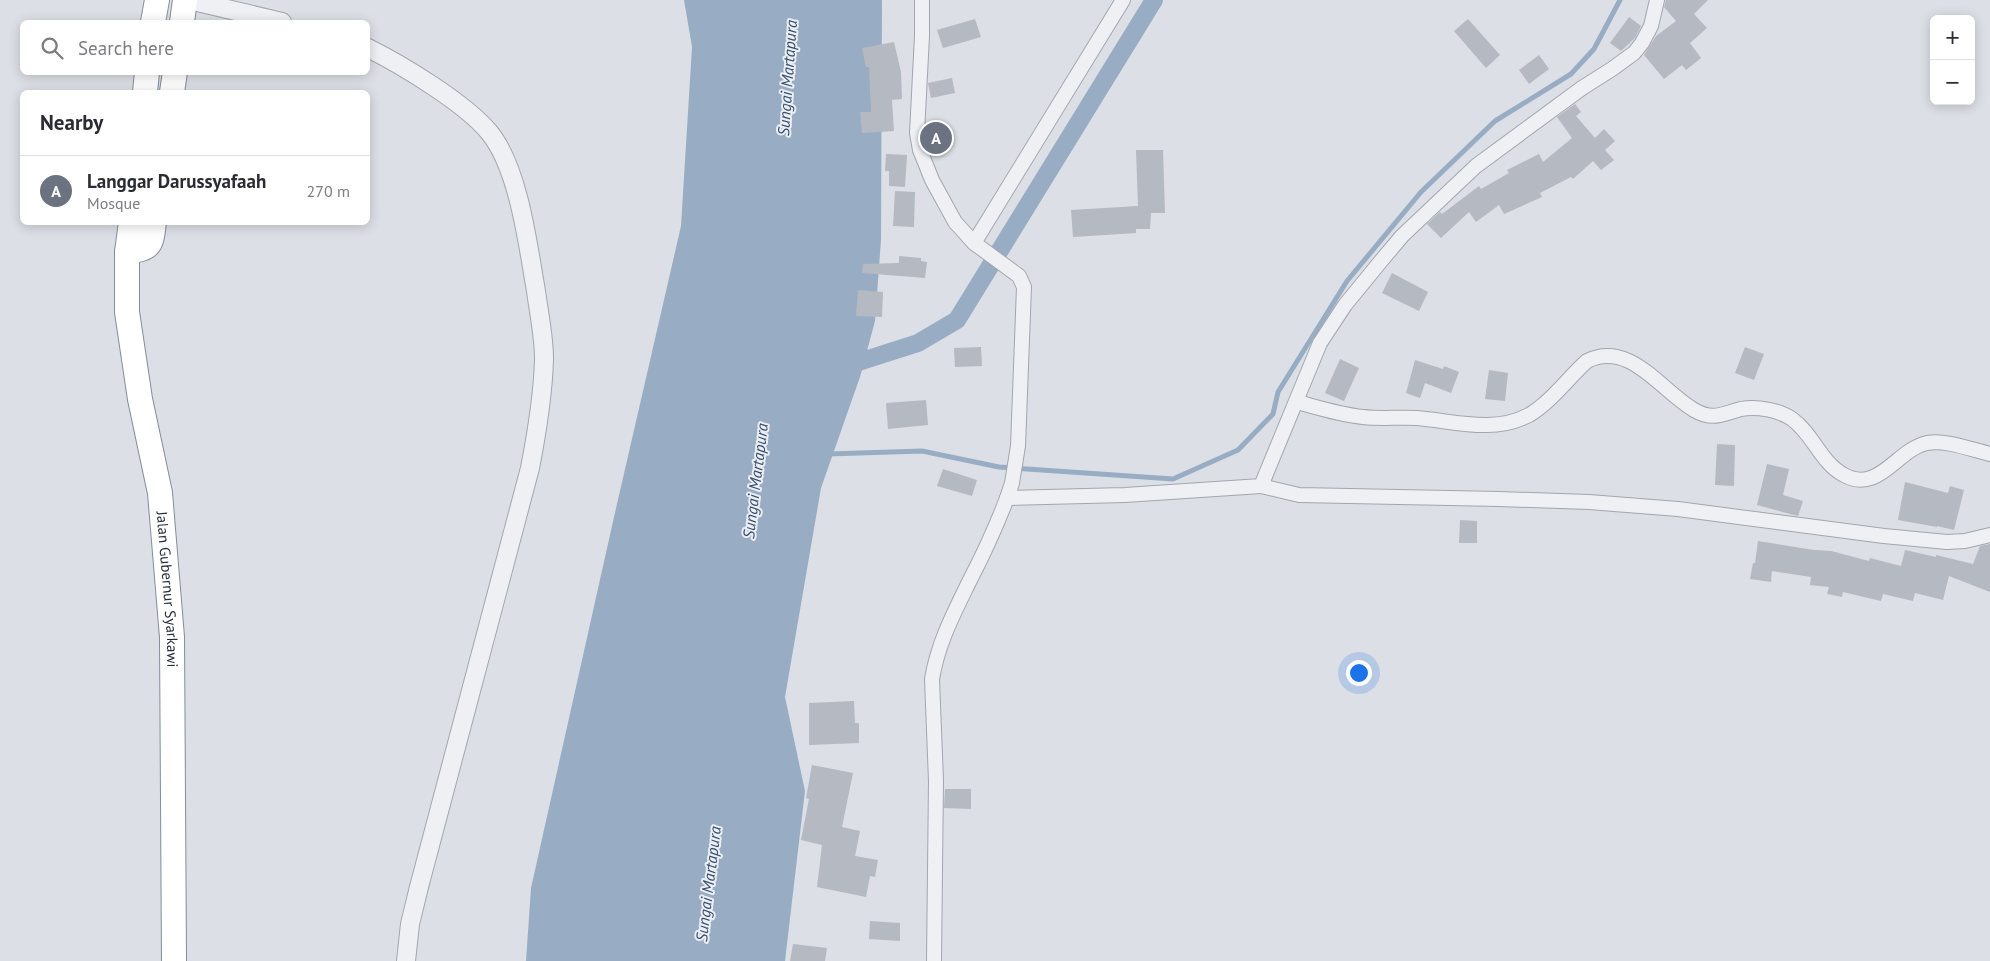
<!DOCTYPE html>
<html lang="en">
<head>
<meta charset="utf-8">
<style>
  :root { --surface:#fff; --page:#f2f2f3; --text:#2b2b33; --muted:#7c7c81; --line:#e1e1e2; --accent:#7c3aed }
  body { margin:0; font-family:"PT Sans",sans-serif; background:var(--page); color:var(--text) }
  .controls { position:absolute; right:15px; top:15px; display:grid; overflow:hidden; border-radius:8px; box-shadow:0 2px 12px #0003 }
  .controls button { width:45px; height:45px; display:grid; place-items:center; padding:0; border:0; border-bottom:1px solid var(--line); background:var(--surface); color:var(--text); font:25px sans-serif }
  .you { position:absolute; left:1358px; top:672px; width:18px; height:18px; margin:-12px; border:4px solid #fff; border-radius:50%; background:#1a73e8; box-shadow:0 0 0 8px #1a73e833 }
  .badge { display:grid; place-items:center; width:32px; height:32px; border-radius:50%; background:var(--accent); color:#fff; font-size:16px; font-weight:700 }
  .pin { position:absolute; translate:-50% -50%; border:2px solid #fff; box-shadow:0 1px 5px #0006 }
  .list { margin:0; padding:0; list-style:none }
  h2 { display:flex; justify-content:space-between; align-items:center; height:65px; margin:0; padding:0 20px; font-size:21px }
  h2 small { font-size:16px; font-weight:400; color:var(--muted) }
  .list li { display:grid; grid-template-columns:32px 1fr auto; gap:15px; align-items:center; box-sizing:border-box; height:70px; padding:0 20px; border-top:1px solid var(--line) }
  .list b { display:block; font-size:19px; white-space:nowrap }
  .list p { margin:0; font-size:16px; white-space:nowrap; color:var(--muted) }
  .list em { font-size:16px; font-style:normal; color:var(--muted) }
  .icon { flex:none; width:28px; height:28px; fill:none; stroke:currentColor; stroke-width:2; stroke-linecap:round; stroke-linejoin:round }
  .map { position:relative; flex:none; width:1990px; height:961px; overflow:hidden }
  .search { position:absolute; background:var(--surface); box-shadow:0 2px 12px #0003; left:20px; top:20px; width:350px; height:55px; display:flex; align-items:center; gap:12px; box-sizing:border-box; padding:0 18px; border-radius:8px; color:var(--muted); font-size:19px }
  .panel { position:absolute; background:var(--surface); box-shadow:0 2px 12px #0003; left:20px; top:90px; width:350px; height:135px; border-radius:8px }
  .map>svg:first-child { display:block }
</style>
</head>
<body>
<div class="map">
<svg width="1990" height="961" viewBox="0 0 1990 961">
  <rect width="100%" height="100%" fill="#dcdfe5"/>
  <path fill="#98adc4" d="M684,0H882L881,240L875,321L860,377L821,488L785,697L805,791L785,961H526L531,888L614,517L681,226L692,47Z"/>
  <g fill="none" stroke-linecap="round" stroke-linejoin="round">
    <path stroke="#98adc4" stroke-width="5" d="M828,454L922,451L999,467L1173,479L1238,450L1273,414L1278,392L1347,281L1421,192L1495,121L1571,74L1594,49L1620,0"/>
    <path stroke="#98adc4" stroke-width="18" d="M843,367L918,343L957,320L1154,0"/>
  </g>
  <g fill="#b4b9c2">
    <path d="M1666,0H1708L1694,14L1707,28L1690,43L1701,58L1686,70L1682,65L1664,79L1644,55L1656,36L1676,21L1664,7Z"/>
    <path d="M1629,17L1641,26L1635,38L1621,51L1610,43Z"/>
    <path d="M975,19L981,37L943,48L937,30Z"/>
    <path d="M1468,19L1500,55L1486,68L1454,31Z"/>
    <path d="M894,42L901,72L902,99L892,100L894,131L862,133L860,112H871L869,67H866L862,48Z"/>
    <path d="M1539,55L1549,69L1529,84L1519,70Z"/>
    <path d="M952,78L955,93L931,98L928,83Z"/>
    <path d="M1575,104L1581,112L1576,116L1595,138L1604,129L1615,141L1605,150L1614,160L1601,170L1593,161L1573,179L1571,177L1540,193L1542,197L1504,214L1499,205L1476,222L1469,212L1441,238L1427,224L1440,212L1442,214L1479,186L1481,189L1509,173L1507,170L1539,154L1543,162L1572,138L1557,117Z"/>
    <path d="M943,125L948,147L930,150L926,128Z"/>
    <path d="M1136,150H1163L1165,213H1151L1150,229H1136V233L1073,237L1071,210L1138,206Z"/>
    <path d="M886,154L907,155L905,187L889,186V171H885Z"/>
    <path d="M895,191L915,192L914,227L893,226Z"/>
    <path d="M899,256L921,258V261L927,262L925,278L862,273L863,264L899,263Z"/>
    <path d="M1392,273L1428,292L1419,311L1382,293Z"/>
    <path d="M858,290L883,292L882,317L856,316Z"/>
    <path d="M981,347L982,366L955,367L954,348Z"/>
    <path d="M1745,347L1764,354L1754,380L1735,373Z"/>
    <path d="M1340,359L1359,368L1344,401L1325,393Z"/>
    <path d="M1415,360L1443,369L1444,366L1459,372L1451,393L1425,383L1420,398L1406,393Z"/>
    <path d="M1489,370L1508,373L1505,401L1485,399Z"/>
    <path d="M926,400L928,425L888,429L886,403Z"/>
    <path d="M1717,444L1735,445L1734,486L1715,485Z"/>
    <path d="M1767,464L1789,469L1783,495L1803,501L1798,516L1757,505Z"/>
    <path d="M943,469L977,480L972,496L937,486Z"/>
    <path d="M1905,482L1948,493L1950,486L1964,490L1954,530L1937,526V527L1898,520Z"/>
    <path d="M1460,520L1477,521V543H1459Z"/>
    <path d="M1758,541L1814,550L1831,551L1869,561L1870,558L1901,566L1905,550L1936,557V555L1973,564L1980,546L1990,544V592L1949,576L1943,600L1915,593L1913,601L1883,594L1881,601L1843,592L1842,597L1827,594L1829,587L1810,585L1811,577L1772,571L1771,582L1750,579L1753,563H1755Z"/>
    <path d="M854,701L855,723H859V743L809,745V703Z"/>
    <path d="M812,765L853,773L842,827L860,831L855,856L878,860L875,877L870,876L866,897L817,887L822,845L801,840L809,799L806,798Z"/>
    <path d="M945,789H971V809L944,808Z"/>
    <path d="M870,921L900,923V941L869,939Z"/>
    <path d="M793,944L827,948L825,961H790Z"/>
  </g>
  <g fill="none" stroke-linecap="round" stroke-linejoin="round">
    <g stroke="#a2a6ae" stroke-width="16">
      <g id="minor">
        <path d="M922,0V36L917,133L920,150L932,180L955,222L974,243L1019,276L1024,287L1018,446L1012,483L1007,498L1125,495L1261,486L1320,343L1345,305L1381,261L1402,236L1476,166L1582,88L1612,69L1634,53L1642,43L1651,26L1657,0"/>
        <path d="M974,243L1123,0"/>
        <path d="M1297,402C1319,408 1341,415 1363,417C1381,419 1399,417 1417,418C1454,421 1493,434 1529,415C1550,403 1568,378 1587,361C1630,340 1660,390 1694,410C1713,421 1722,414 1741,409C1757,406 1779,410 1792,419C1813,434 1821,463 1844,475C1879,494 1896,450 1927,443C1944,439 1973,450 1990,454"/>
        <path d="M1261,486L1299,495L1499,499L1589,502L1678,509L1884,536L1947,542L1965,541L1990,535"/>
        <path d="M934,961L936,781L932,679C938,643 953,615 969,582C983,555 996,527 1007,498"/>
      </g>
    </g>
    <g stroke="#a2a6ae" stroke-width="20">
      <g id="tertiary">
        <path d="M189,0L282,22"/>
        <path d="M368,48C402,65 465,103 489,132C519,168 528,246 536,291C539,314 544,336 544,359C543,396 537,432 530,468L419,887L410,924L406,961"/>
      </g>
    </g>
    <g stroke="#848d9b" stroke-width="26">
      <g id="trunk">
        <path d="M153,22L157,0"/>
        <path d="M182,22L185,0"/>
        <path d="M145,92L147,72"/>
        <path d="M172,92L175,72"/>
        <path id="s1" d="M131,222L127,252V312L140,399L160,493L172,637L174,961"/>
        <path d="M127,252C152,248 151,246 154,222"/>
      </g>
    </g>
    <use href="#minor" stroke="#eef0f4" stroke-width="14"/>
    <use href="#tertiary" stroke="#eef0f4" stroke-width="18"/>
    <use href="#trunk" stroke="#fff" stroke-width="24"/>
  </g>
  <g text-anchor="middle" stroke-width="4" stroke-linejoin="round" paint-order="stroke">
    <g font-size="15" fill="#272e3a" stroke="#ebeef3">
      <text dy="5" stroke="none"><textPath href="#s1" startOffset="371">Jalan Gubernur Syarkawi</textPath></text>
    </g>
    <g font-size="16" font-style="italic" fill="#344c6c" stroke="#ebeef3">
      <text transform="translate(787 78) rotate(-86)" y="6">Sungai Martapura</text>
      <text transform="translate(755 481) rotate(-83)" y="6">Sungai Martapura</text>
      <text transform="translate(708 884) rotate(-83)" y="6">Sungai Martapura</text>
    </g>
  </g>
</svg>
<div class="controls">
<button>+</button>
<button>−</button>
</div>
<div class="you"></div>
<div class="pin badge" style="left:936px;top:138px;background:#6b7280">A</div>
<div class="search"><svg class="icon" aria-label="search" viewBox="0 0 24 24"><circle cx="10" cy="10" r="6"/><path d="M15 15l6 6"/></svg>Search here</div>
<section class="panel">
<h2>Nearby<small></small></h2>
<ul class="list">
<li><span class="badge" style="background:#6b7280">A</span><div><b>Langgar Darussyafaah</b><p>Mosque</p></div><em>270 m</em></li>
</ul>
</section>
</div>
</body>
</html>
